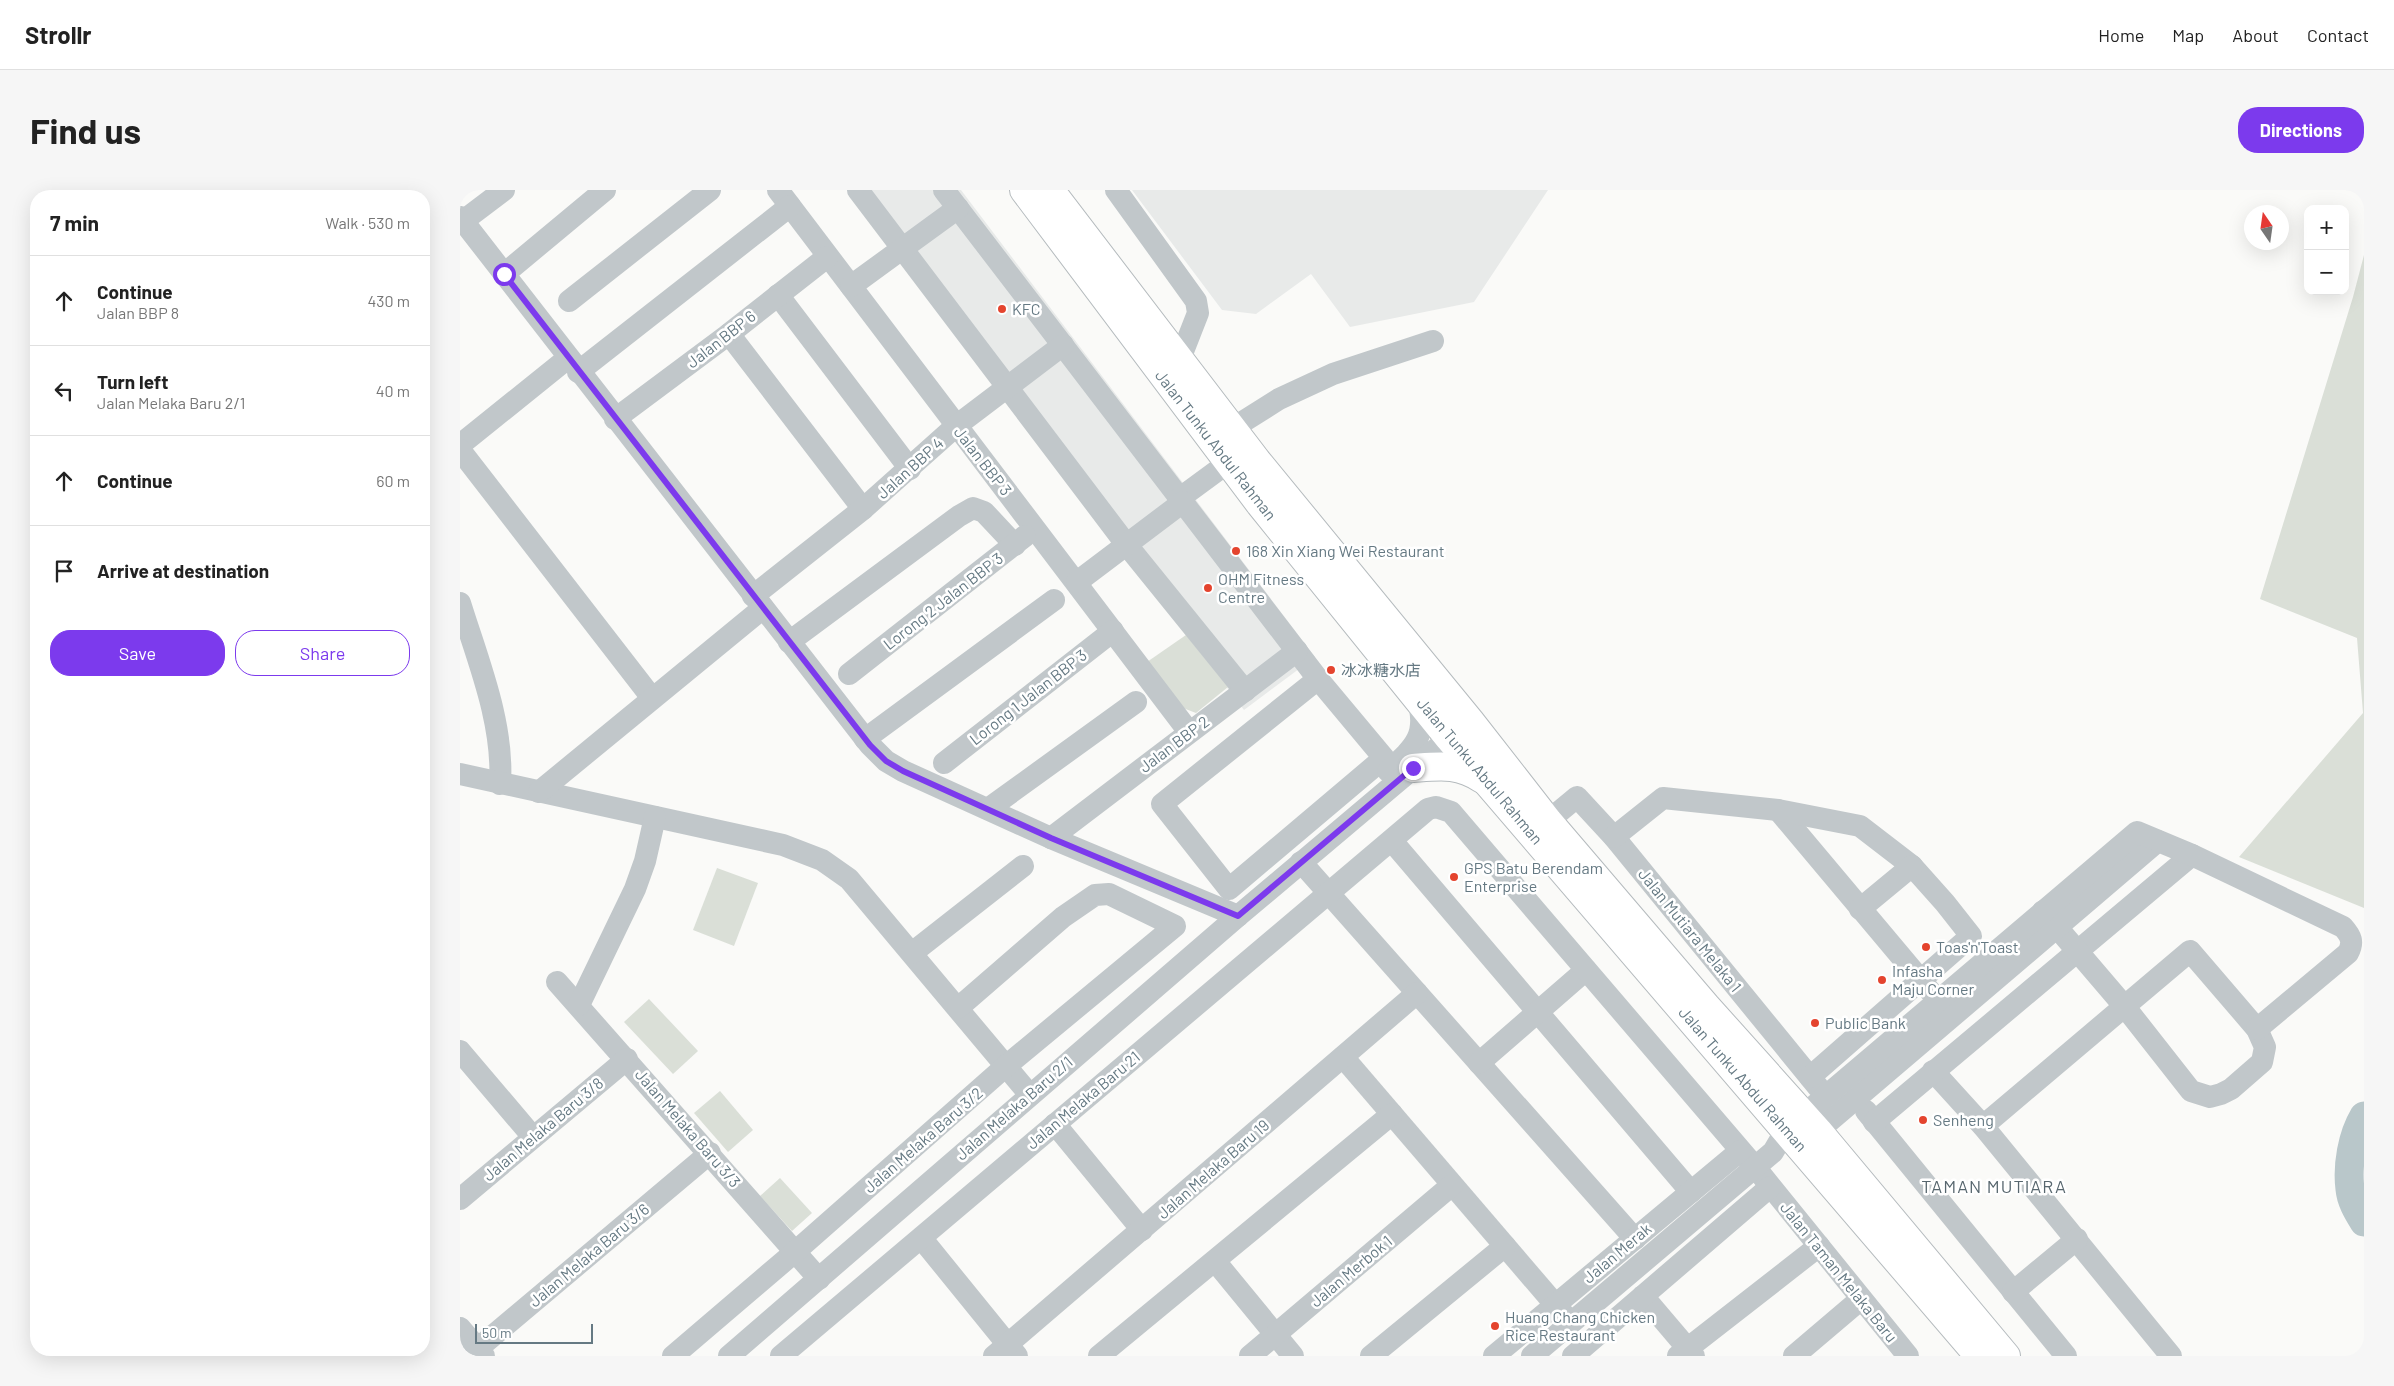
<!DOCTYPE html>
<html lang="en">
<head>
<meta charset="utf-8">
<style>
  :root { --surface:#fff; --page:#f6f6f6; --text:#222; --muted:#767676; --line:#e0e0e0; --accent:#7c3aed }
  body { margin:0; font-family:Barlow,"Noto Sans SC",sans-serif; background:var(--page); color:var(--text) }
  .controls { position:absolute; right:15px; top:15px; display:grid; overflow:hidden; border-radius:10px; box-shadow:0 5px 20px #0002 }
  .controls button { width:45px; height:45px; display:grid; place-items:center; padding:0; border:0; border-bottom:1px solid var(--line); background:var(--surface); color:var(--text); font:25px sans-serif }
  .compass { position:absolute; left:1784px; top:15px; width:45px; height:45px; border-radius:50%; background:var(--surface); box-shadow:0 5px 20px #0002; rotate:347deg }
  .scale { position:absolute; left:15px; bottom:12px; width:118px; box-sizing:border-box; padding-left:5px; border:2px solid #657983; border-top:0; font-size:14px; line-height:18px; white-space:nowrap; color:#657983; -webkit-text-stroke:4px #fff; paint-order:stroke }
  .stop { position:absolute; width:15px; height:15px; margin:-11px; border:4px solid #7c3aed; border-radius:50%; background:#fff }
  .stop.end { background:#7c3aed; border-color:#fff; box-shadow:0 1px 5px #0008 }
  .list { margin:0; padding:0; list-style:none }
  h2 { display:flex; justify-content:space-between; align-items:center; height:65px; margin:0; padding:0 20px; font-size:21px }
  h2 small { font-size:16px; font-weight:400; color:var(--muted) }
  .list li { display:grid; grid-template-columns:32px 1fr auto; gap:15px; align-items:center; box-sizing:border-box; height:90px; padding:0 20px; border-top:1px solid var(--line) }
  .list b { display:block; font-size:19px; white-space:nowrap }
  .list p { margin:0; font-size:16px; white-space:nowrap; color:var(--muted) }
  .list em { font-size:16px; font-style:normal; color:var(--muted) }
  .actions { display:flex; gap:10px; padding:15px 20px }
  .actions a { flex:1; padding:11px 0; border:1px solid var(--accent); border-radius:20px; text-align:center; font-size:18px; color:var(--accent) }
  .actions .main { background:var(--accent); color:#fff }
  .icon { flex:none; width:28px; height:28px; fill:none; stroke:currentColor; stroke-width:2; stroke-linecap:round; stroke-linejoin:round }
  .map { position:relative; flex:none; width:1904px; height:1166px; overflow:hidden; border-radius:20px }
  header { display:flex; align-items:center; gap:30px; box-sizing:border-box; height:70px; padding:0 25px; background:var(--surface); border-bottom:1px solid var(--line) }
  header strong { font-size:24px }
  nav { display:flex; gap:28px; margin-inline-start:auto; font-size:18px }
  .intro { display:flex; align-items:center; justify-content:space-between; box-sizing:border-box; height:120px; padding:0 30px }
  h1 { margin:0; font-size:35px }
  .button { padding:12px 22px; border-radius:20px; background:var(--accent); color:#fff; font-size:18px; font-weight:700 }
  main { display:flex; gap:30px; padding:0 30px }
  aside { flex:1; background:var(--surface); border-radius:20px; box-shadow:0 5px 20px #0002 }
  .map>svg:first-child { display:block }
</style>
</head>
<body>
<header>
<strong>Strollr</strong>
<nav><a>Home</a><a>Map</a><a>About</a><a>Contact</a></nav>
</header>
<div class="intro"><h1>Find us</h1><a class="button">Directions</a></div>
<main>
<aside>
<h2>7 min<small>Walk · 530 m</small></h2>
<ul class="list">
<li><svg class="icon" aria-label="ahead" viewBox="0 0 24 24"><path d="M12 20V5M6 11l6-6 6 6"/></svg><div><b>Continue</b><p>Jalan BBP 8</p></div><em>430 m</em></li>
<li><svg class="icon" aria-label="left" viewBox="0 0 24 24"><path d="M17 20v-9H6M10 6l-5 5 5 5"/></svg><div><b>Turn left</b><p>Jalan Melaka Baru 2/1</p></div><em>40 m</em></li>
<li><svg class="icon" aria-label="ahead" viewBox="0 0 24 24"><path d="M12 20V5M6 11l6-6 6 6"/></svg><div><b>Continue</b></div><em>60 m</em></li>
<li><svg class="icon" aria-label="arrive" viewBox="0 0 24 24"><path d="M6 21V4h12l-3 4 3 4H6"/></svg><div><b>Arrive at destination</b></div></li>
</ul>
<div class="actions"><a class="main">Save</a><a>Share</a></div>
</aside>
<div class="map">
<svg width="1904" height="1166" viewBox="0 0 1904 1166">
  <rect width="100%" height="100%" fill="#fafaf8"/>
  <g fill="#e8eae9">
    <path d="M390,0H501L855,467L784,520Z"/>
    <path d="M672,0H1088L1014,112L890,137L851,84L796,124L762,120Z"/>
  </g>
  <g fill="#dadfd7">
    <path d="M1904,65V718L1779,667L1903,523L1897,448L1800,409L1893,107Z"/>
    <path d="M726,445L768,497L736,523L723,518L687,472Z"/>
    <path d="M257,678L298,693L274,756L233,740Z"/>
    <path d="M189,809L238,861L213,884L164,832Z"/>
    <path d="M260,901L293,940L268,962L234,923Z"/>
    <path d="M320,988L352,1023L332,1041L300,1006Z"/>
  </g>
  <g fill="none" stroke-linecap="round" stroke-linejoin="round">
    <path stroke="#b9c7ca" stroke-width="29" d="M1904,926C1892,946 1887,976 1890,999C1891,1011 1898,1022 1904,1032"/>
    <g stroke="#b5bbbe" stroke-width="30">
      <g id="major">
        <path d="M564,0L800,314L989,548L1519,1166"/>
        <path d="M590,0L797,271L1010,531L1088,631L1246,816L1358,941L1546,1166"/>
        <path d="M953,578C980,576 999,573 1022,589"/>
      </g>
    </g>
    <g stroke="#c1c7ca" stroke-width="22">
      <path d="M318,0L729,542"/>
      <path d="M398,0L666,354L785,501"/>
      <path d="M484,0L858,489L924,568L769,699L702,614L858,489"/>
      <path d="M656,0L736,111L738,123L720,169"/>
      <path d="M0,27L410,555L426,571L443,581L591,648L778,726"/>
      <path d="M3,31L44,0"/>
      <path d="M44,84L145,0"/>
      <path d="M391,96L498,18"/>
      <path d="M318,105L450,279"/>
      <path d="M109,111L250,0"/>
      <path d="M269,144L403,319"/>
      <path d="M118,182L330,16"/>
      <path d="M155,229L269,144L367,67"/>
      <path d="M773,238L819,209L873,184L973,151"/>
      <path d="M0,255L108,168"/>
      <path d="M0,260L192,508"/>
      <path d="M720,308L769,272"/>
      <path d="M617,392L723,312"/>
      <path d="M293,406L403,319L496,236L603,155"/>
      <path d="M0,413C18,471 44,533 40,594"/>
      <path d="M329,452L499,326L513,318L524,322L555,355"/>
      <path d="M389,484L565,346"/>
      <path d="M405,549L594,410"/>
      <path d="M484,573L653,441"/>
      <path d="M928,581C955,557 969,545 957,507"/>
      <path d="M0,584L323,655L362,670L389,689L570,905"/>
      <path d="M79,602L303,418"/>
      <path d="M528,619L676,512"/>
      <path d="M1318,620L1470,801"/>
      <path d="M1088,631L1117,607L1154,647L1358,897"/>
      <path d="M1154,647L1203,608L1318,620L1400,636L1452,676L1485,713L1511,746L1350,887"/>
      <path d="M591,648L837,461"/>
      <path d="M932,651L1231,1002"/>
      <path d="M841,672L1175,1049"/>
      <path d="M1400,719L1452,676"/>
      <path d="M452,763L563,676"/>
      <path d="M97,792L359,1089"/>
      <path d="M119,815L175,699L185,671L195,627"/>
      <path d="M0,861L73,947"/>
      <path d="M883,867L1111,1133"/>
      <path d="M1019,873L1126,780"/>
      <path d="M1473,881L1523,936L1711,1166"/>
      <path d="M1406,921L1606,1166"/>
      <path d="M1414,932L1732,665"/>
      <path d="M595,934L682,1040"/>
      <path d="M1523,936L1730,761L1797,839L1805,857L1802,872L1771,899L1761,904L1750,907L1731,901L1665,817L1583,721"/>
      <path d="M1345,952L1698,651"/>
      <path d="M0,1009L167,869"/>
      <path d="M462,1049L557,1166"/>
      <path d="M755,1071L833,1166"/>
      <path d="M1553,1102L1617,1049"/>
      <path d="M1183,1106L1234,1166"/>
      <path d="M0,1138L24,1166"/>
      <path d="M9,1166L250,963"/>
      <path d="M213,1166L336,1061L546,876L715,736L649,704L635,705L603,727L498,818"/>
      <path d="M269,1166L778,726L1001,538"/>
      <path d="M321,1166L968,619L976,617L991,622L1295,977L1448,1166"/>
      <path d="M534,1166L957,803"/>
      <path d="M639,1166L932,924"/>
      <path d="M790,1166L992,995"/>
      <path d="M911,1166L1045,1056"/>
      <path d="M1034,1166L1280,961"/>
      <path d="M1072,1166L1313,962L1326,940L1677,642L1732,665L1883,737C1891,746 1894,752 1888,763L1797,839"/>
      <path d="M1113,1166L1310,997"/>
      <path d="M1218,1166L1359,1056"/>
      <path d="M1334,1166L1401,1109"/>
    </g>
    <use href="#major" stroke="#fff" stroke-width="28"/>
  </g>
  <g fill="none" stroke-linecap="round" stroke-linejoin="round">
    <path stroke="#7c3aed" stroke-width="6" d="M44,84L410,555L426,571L443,581L591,648L778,726L953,578"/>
  </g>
  <g fill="#e4442e" stroke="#fff" stroke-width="2">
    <circle cx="542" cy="119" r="5"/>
    <circle cx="776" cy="361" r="5"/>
    <circle cx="748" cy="398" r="5"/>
    <circle cx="871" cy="480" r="5"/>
    <circle cx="994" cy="687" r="5"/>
    <circle cx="1466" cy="757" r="5"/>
    <circle cx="1422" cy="790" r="5"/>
    <circle cx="1355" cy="833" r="5"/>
    <circle cx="1463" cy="930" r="5"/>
    <circle cx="1035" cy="1136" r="5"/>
  </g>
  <g text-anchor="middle" stroke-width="5" stroke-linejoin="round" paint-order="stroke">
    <g font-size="16" fill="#657983" stroke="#fff" text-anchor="start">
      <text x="552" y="125">KFC</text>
      <text x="786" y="367">168 Xin Xiang Wei Restaurant</text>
      <text x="758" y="395">OHM Fitness<tspan x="758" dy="18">Centre</tspan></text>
      <text x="881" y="486">冰冰糖水店</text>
      <text x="1004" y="684">GPS Batu Berendam<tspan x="1004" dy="18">Enterprise</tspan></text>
      <text x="1476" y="763">Toas'n'Toast</text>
      <text x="1432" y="787">Infasha<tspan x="1432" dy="18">Maju Corner</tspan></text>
      <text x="1365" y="839">Public Bank</text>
      <text x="1473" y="936">Senheng</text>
      <text x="1045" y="1133">Huang Chang Chicken<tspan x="1045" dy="18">Rice Restaurant</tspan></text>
    </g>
    <g font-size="16" fill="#657983" stroke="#fff">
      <text transform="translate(261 149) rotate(-38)" y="6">Jalan BBP 6</text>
      <text transform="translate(756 255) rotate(52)" y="6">Jalan Tunku Abdul Rahman</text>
      <text transform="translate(523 271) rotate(52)" y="6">Jalan BBP 3</text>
      <text transform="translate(450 278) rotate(-42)" y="6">Jalan BBP 4</text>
      <text transform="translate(483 411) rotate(-38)" y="6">Lorong 2 Jalan BBP 3</text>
      <text transform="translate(568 507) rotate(-38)" y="6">Lorong 1 Jalan BBP 3</text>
      <text transform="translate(714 554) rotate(-37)" y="6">Jalan BBP 2</text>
      <text transform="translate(1020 581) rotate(50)" y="6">Jalan Tunku Abdul Rahman</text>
      <text transform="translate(1230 740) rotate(51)" y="6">Jalan Mutiara Melaka 1</text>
      <text transform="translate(1283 889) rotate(49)" y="6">Jalan Tunku Abdul Rahman</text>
      <text transform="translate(623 910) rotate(-40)" y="6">Jalan Melaka Baru 21</text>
      <text transform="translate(554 918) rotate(-41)" y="6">Jalan Melaka Baru 2/1</text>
      <text transform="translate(228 938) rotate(49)" y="6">Jalan Melaka Baru 3/3</text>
      <text transform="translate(83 939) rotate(-40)" y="6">Jalan Melaka Baru 3/8</text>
      <text transform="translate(463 950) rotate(-41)" y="6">Jalan Melaka Baru 3/2</text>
      <text transform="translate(753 979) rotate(-41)" y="6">Jalan Melaka Baru 19</text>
      <text transform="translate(1157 1063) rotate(-40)" y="6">Jalan Merak</text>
      <text transform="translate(129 1065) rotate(-40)" y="6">Jalan Melaka Baru 3/6</text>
      <text transform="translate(891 1081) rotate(-40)" y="6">Jalan Merbok 1</text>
      <text transform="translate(1379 1082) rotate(51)" y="6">Jalan Taman Melaka Baru</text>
    </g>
    <g font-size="18" letter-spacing="1" fill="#57666e" stroke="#fff">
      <text x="1534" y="1003">TAMAN MUTIARA</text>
    </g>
  </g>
</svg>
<div class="controls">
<button>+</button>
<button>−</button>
</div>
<svg class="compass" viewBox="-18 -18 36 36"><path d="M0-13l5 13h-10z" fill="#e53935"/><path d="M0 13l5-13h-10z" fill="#767676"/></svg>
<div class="scale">50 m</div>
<div class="stop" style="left:44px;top:84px"></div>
<div class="stop end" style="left:953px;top:578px"></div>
</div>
</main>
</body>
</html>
